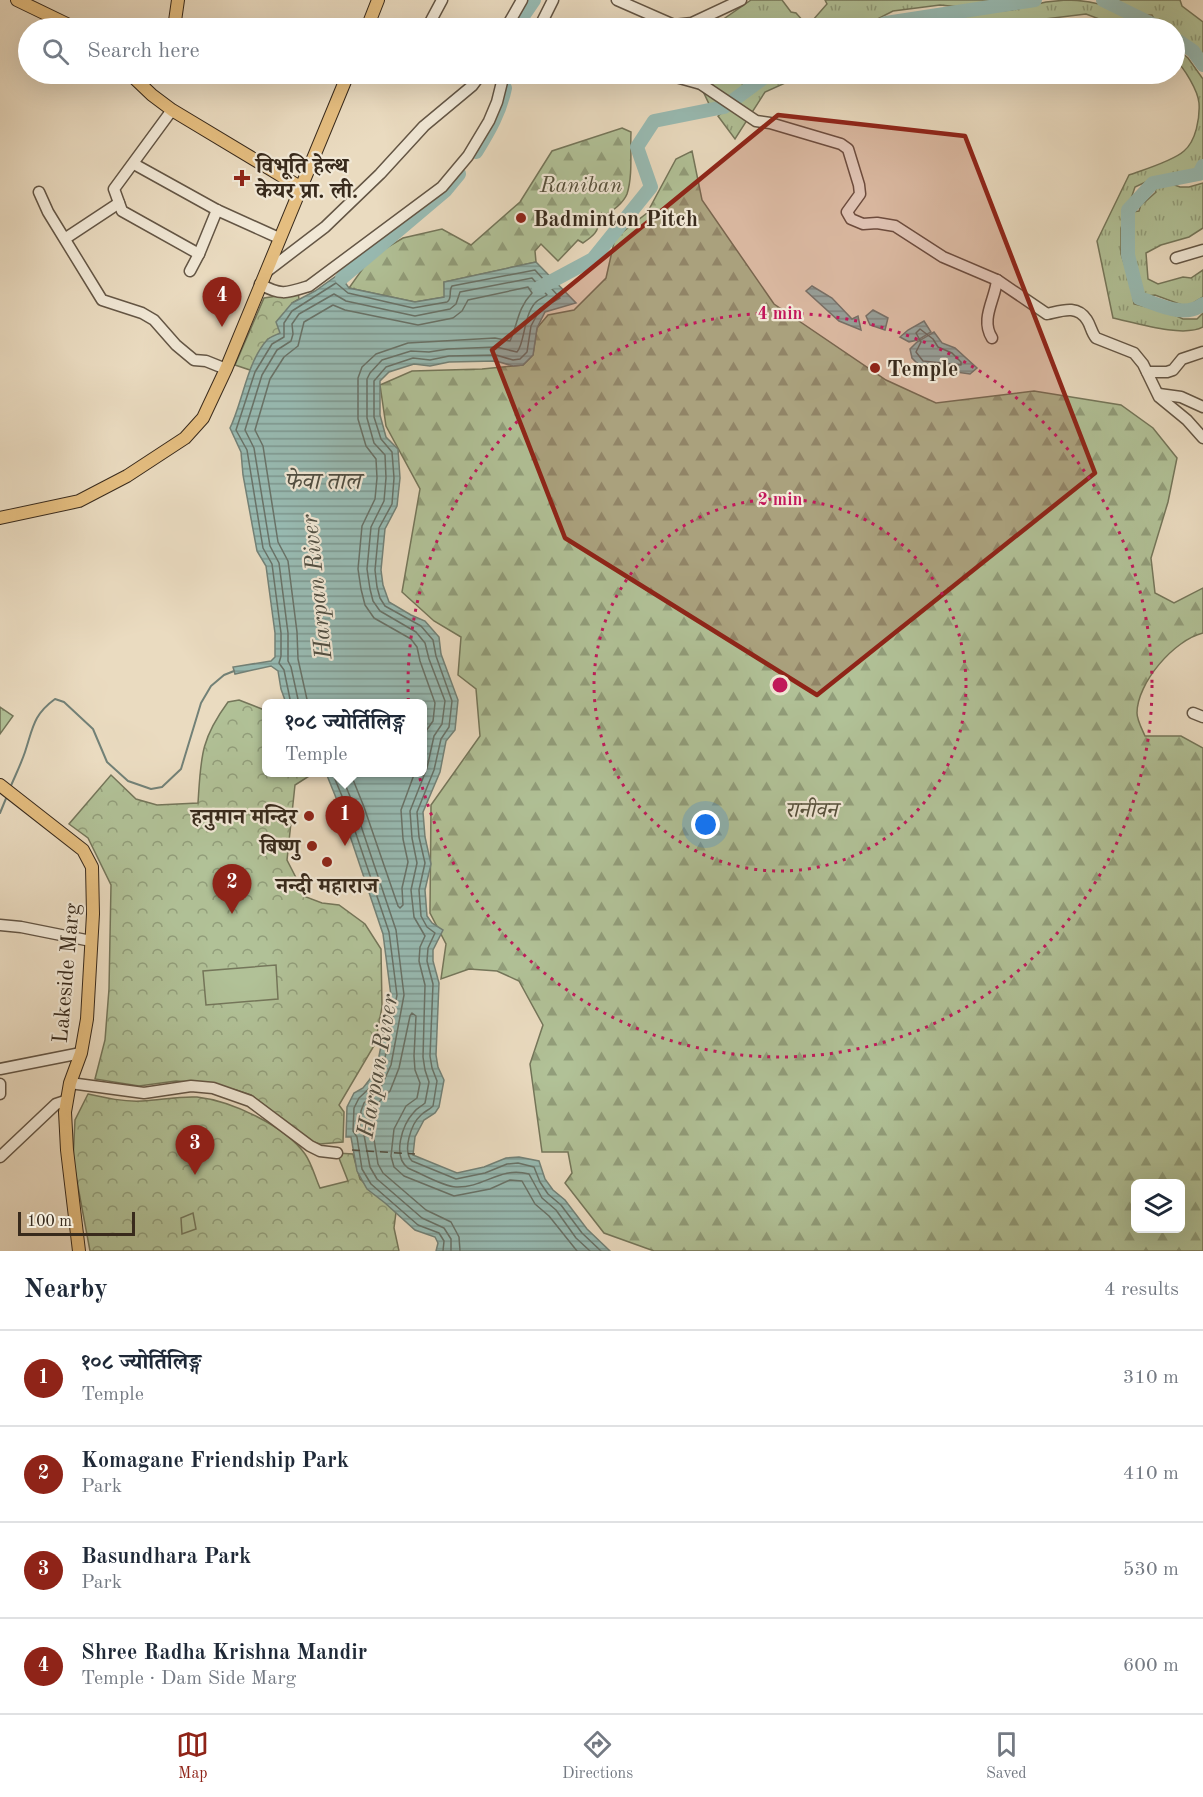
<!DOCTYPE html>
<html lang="en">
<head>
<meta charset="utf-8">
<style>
  :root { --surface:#fff; --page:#f6f6f7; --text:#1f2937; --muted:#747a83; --line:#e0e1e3; --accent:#8f2418 }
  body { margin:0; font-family:"Old Standard TT","Noto Serif Devanagari",serif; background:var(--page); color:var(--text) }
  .controls { position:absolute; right:18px; bottom:18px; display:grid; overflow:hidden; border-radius:9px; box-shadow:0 6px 24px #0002 }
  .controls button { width:54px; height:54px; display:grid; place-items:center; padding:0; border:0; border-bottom:2px solid var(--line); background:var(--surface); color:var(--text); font:30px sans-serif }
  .scale { position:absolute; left:18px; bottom:15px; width:117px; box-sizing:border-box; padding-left:6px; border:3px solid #382a1c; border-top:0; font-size:16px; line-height:21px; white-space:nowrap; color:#382a1c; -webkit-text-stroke:4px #f1e8d6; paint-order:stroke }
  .you { position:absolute; left:706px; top:825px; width:21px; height:21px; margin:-15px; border:4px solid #fff; border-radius:50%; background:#1a73e8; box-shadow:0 0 0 9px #1a73e833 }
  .badge { display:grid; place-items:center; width:39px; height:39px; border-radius:50%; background:var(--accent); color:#fff; font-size:20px; font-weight:700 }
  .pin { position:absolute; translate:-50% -50px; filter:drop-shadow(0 2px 3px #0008) }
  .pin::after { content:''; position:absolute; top:32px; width:21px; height:18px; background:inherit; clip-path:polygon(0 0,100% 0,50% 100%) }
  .popup { position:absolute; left:262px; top:699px; width:165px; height:78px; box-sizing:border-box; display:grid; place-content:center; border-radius:9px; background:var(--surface); filter:drop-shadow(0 2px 4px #0005); font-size:20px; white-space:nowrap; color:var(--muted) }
  .popup b { font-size:22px; color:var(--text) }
  .popup::after { content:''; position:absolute; left:50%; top:100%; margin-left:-12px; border:12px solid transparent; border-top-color:var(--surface) }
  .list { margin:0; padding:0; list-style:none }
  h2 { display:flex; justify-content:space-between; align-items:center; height:78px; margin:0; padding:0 24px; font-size:26px }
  h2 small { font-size:20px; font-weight:400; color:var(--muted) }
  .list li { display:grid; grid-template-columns:39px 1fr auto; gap:18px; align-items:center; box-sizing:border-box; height:96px; padding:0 24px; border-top:2px solid var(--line) }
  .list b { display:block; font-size:22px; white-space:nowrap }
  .list p { margin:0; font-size:20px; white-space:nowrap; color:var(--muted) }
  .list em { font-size:20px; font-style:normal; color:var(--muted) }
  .icon { flex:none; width:33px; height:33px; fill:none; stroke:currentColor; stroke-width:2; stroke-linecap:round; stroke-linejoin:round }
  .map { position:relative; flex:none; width:1203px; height:1251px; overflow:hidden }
  .search { position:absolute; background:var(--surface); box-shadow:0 6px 24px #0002; left:18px; right:18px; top:18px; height:66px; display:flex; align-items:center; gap:15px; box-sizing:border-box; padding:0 21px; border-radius:33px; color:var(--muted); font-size:22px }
  .sheet { height:462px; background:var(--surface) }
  nav { display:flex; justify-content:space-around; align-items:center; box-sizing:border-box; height:84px; border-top:2px solid var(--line); background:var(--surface); font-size:16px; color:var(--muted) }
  nav a { display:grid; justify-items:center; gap:3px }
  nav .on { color:var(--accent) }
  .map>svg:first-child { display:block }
</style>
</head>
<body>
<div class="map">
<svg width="1203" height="1251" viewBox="0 0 1203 1251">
  <defs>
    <pattern id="grass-tufts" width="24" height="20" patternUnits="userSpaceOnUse" patternTransform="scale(1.5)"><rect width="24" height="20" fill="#b1c197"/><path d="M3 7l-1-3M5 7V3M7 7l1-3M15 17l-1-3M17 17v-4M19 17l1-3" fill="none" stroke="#919d7a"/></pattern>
    <pattern id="forest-firs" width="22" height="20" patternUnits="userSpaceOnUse" patternTransform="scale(1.5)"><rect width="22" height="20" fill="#b1c197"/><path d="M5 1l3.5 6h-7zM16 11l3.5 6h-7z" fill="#919d7a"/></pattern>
    <pattern id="park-crowns" width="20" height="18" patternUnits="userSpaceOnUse" patternTransform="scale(1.5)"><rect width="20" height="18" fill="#b1c197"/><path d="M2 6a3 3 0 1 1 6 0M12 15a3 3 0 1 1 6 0" fill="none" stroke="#919d7a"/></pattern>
    <pattern id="water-rules" width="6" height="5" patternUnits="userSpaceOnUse" patternTransform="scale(1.5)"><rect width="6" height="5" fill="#98bbb3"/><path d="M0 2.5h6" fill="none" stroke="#7d9891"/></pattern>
  </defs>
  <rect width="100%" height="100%" fill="#eadbc0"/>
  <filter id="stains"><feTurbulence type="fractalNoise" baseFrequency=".00333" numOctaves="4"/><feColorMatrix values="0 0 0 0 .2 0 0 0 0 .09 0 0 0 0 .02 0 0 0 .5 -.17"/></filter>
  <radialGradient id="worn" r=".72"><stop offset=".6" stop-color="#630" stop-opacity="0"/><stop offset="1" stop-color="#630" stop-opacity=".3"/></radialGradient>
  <g fill="url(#grass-tufts)" stroke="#74765a" stroke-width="1.5">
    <path d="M751,0H782L791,12L796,13L804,22V28H718V23Z"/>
    <path d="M825,0H997L960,7L940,5L893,11L860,28H806L827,4Z"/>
    <path d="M1066,0C1098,0 1125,10 1151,28H1123L1086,14L972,28H890L933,25L954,15L1011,10L1046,2Z"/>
    <path d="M1109,0H1180L1182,6L1203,22V55L1175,36L1174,28C1159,28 1159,29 1152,15H1138Z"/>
    <path d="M1175,47L1188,58L1203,79V161L1198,169L1152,179L1135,187L1121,228V254L1131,284L1134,304L1168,312L1183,319H1197L1203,313V327C1183,338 1136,323 1113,318L1097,241L1129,175C1143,170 1173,161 1184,151C1196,141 1200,118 1199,103C1198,91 1184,67 1175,60Z"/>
    <path d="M722,74H766L723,105L711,108L701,87Z"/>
    <path d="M774,74H805L765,92L735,139L718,116L765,77Z"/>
    <path d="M1203,183V228L1189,237L1161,245L1146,253L1148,279L1158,284L1183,277L1191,278L1203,270V297L1190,305H1182L1155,295L1146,296L1141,294L1134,262L1131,257L1128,232L1131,220L1129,215L1131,212L1139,211L1141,204L1145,202L1156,192L1154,188L1157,184L1161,187L1172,184L1180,187H1189Z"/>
  </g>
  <g fill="url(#forest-firs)" stroke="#74765a" stroke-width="1.5" fill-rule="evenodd">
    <path d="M622,128L631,132C630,152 633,175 627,194C623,204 608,214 599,219C599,232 593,236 583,243L578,240L558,261L541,244L535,251L536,262L444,282L445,297L415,302L349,288L371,257L403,238L442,229L471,245L520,202L552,151Z"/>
    <path d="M692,151L702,200L774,304L886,380L936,403L1034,391L1121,405L1153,428L1177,458L1168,502L1151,558L1155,593L1174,603L1203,588V633C1174,640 1137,683 1137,713C1137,720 1142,729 1145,736H1181L1203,748V1251H654L604,1233L565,1183L572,1173L568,1152H542L530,1064L543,1025L519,981L497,971L469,969L441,979L446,944L430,913L431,805L480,736L476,689L458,675L461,637L434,621L402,592L420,489L386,426L380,385L412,371L482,369L523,365L533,355L537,328L548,315L574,310L606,278L615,238L647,213L676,159ZM1136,1184H1180V1228H1136Z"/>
  </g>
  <g fill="url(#park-crowns)" stroke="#74765a" stroke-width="1.5">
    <path d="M298,293L299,299L292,303L280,334L268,339L250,370L235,365L264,298Z"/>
    <path d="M239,700L267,711V772L314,773L295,785L287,860L306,897L322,903L339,905L365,924L381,949L382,1007L375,1044L339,1105L344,1112L343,1142L320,1144L311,1141L251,1095L236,1090L206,1083L176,1081L139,1086L95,1079L105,1040L109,989L111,885L88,838L69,824L111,775L136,799L157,805L198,803C201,758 200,740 228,702Z"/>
    <path d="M0,707L13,716L0,734Z"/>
    <path d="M88,1094C106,1098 124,1102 142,1101C161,1100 179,1096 197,1097C232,1101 285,1126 305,1154C312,1164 315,1177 320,1188L348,1181L337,1153L353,1154L360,1179L396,1212L394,1228L399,1251H90L73,1160L75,1120Z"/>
  </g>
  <g fill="#b1c197" stroke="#74765a" stroke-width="1.5">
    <path d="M276,965L278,999L206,1005L203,971Z"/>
    <path d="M193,1213L196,1229L182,1234L181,1218Z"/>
  </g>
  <g fill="url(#water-rules)" stroke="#728177" stroke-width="1.5">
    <path d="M536,262L576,303L545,312L537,328L533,355L523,365L513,366L496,361L449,362L430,366L414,364L389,372L380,381V415L386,437L398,449L400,478L397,506L385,529L381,570L383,585L389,602L411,615L425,621L439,637L441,654L458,700L455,730L446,741L440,772L423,812L425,837L431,864L425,890L427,916L432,923L443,930L433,950V961L439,983L436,1055L438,1067L444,1080L439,1107L435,1113L424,1120L415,1137L413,1155L457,1173L484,1167L506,1158L519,1157L539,1161L545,1179L553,1190L565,1200L587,1229L610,1251H436L438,1243L435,1237L415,1230L385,1203L367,1189L357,1171L351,1137H346L347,1107L354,1093L363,1088L370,1079L378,1061L391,996L383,934L343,815L326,773L423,772V704L286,703L281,689L278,671L271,666L235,674L233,667L271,661L275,657V633L266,566L257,551L243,475L241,452L230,428C243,401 247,362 267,340C270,337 276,335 280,333L276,322L292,303L315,291L339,274L349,288L415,302L444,297V282Z"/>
    <path d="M812,286L832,298L852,319L858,316L861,330L839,321L806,291Z"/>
    <path d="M873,310L888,318L885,330L870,325L866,316Z"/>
    <path d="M924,321L931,332L918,340L909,342L900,337L908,330Z"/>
    <path d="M934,332L942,343L955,348L977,368L970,374L921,367L912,358L910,349L917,342Z"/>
  </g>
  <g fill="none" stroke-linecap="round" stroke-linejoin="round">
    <g stroke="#687268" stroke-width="1.5">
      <path d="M920,329L933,339L938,347L952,353L961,362V365L923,361L916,352L921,342L916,333Z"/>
      <path d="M291,704L284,670L279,663L281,656V633L272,564L263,548L247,450L236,430L255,372L272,344L284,337V323L292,311L336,283L348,293L413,308L447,302C453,298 448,291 452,286L535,270L560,298L540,309L531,326L527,352L520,359L513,360L496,355L449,356L430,360L413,358L386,367L374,381V417L381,439L392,452L394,478L392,504L379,528L375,570L377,587L380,598L385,606L421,626L433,640L436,656L452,701L449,727L441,739L434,770L417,812L419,837L425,863L419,890L421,916L427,927L435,933L428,948L427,961L433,984L430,1056L432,1068L437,1081L433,1106C429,1110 425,1111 421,1115C411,1124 402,1151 412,1161L456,1179L485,1173L507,1164L518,1163L534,1167L540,1182L548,1194L561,1205L582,1233L601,1251"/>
      <path d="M299,704L291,667L288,661V633L279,563L270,546L254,448L245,430L262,375L277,350L291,341L293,334L292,324L299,314L334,294L346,301L415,316L450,309L456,304L460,292L532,278L547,295C543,298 538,299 535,303C523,317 525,343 517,352L496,347L448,349L429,352L411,351L382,360L370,373L367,379V418L374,443L385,455L386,478L384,501L371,527L367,569L370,589L373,601L380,611L416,632L425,643L429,659L445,701L442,724L434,736L427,768L410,811L412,838L417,863L411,890L414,917L425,936L420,947L419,961L425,985L423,1057L425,1070L429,1082L425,1103C422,1106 417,1108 414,1112C402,1125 392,1156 408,1168C420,1173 444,1187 456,1187C485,1188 499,1166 529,1174L542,1198L556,1210L576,1238L590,1251"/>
      <path d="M308,704L298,659L297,632L288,561L278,542L263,446L255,430L270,379L284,357L298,346L304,322L333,305L345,310L418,325L453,318L462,311L468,300L528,287L532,293C517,309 518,324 510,341L495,338L408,343L376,354L362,367L358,378V419L366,446L376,459L377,478L375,499L362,526L358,569L361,589L365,605L374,618L411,639L417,647L420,661L435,703L433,721L426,731L423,742"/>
      <path d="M332,772L349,813L389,932L397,995L384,1063L376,1082L359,1098L354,1108L353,1131L357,1137L362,1169L371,1184L418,1225L439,1233L444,1241L443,1251"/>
      <path d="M340,772L356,811L396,930L404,995L391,1065L381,1087L364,1103L361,1111L360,1127L364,1135L370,1167L377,1179L422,1218L444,1228L451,1239V1251"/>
      <path d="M350,772L364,807L398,906L400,908L403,905L402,888L408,862L403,839L401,810L415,772"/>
      <path d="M460,1251L459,1237L451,1222L426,1210L383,1173L378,1164L373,1133L369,1125L371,1110L390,1091L399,1068L410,1016L412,1013L416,1016L414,1056L415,1070L420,1083L417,1098L406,1106L394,1129L391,1156L394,1167L404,1176L454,1196L490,1189L510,1180L522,1181L535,1204L549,1216L577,1251"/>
    </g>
    <g stroke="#728177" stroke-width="2">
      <path d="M10,788C15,776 21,764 25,752C33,728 33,715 55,699L64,702L93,729L107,762L128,781L151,789L162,787L181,769L201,703L211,686L224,675L234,671"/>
      <path d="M0,813L7,796"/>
    </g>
    <g stroke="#98bbb3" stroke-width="14">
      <path d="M1103,0L1160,28"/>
      <path d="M515,28L534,0"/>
      <path d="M873,28L886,23L1035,0"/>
      <path d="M1174,38L1193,51L1203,65"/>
      <path d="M476,152C489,131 500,112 505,88"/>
      <path d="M1203,166L1199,174L1153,183L1128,210V255L1139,298C1158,304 1184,319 1203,304"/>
      <path d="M342,278L445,191L459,174"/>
      <path d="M539,288L593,259L651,187L637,147L654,121L724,107L769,74"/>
    </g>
    <path stroke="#504e42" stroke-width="1.5" stroke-dasharray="8 6" stroke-linecap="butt" d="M352,1150L415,1154"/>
    <g stroke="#645645" stroke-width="13">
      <g id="minor">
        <path d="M617,0L674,25L692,23L741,0"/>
        <path d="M427,28L442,0"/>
        <path d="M506,28L522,0"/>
        <path d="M539,28L553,0"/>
        <path d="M665,74L701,84L756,121L770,123L841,144L848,149L859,185L860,194L847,212L851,219L863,224L877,223L895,226L943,257L997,280L1047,314C1061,311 1077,304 1087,320C1091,326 1091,332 1096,338L1134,353L1143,364L1159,397L1187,420L1203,438"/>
        <path d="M699,83L716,74"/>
        <path d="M172,110L114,189L122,211L199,254"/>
        <path d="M134,164L217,210L279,238"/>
        <path d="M39,192L48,212L102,300L142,313L154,320L176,345L194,360L206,361L226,369"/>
        <path d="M66,238L119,203"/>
        <path d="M1176,258L1203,250"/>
        <path d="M190,271L199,254L217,210"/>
        <path d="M266,272L325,227L380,174L424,126L472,86L481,74"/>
        <path d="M260,284C281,296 287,293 309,286L442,187L468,156L489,121L497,102L504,74"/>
        <path d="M992,338C980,319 995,300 997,280"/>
        <path d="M1147,372H1167L1173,370L1182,359L1203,352"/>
        <path d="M1159,394L1181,397L1203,407"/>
        <path d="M1193,713L1203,717"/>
        <path d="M0,925L21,927L91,941"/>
        <path d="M0,1069L81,1053"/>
        <path d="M70,1083L144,1093L191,1086L213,1088L250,1101L310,1146L320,1151L337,1153"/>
        <path d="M0,1084V1094"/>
        <path d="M0,1157L56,1104L65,1101"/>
      </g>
    </g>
    <g stroke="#382a1c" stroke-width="14">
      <g id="major">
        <path d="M17,0L75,28"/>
        <path d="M145,28H159"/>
        <path d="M174,28L178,0"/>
        <path d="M367,28L378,0"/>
        <path d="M130,74L152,95L172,110L300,187"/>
        <path d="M0,518L79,501L127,476L185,438L203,418L226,369L348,74"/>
        <path d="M0,785L83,850L92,867L93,914L87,1019L81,1053L70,1083L65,1112L67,1150L79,1251"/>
      </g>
    </g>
    <use href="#minor" stroke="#f1e8d6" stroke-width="10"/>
    <use href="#major" stroke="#e5be80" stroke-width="12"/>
  </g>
  <path fill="#8f2418" fill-opacity="0.2" stroke="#8f2418" stroke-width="4.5" stroke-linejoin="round" d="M778,115L965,136L1095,473L817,695L565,538L492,350Z"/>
  <g fill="none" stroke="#c2185b" stroke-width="3" stroke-dasharray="3 6">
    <circle cx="780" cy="685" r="186"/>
    <circle cx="780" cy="685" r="372"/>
  </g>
  <g fill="#8f2418" stroke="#f1e8d6" stroke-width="2">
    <path d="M239 169h6v6h6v6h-6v6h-6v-6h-6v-6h6z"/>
    <circle cx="521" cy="218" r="6"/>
    <circle cx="875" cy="368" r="6"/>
    <circle cx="309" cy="816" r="6"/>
    <circle cx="312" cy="846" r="6"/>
    <circle cx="327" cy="862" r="6"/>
  </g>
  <g text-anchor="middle" stroke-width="4.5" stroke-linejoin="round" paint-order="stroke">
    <g font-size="22" font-weight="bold" fill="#382a1c" stroke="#f1e8d6" text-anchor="start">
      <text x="256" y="173">विभूति हेल्थ<tspan x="256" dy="25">केयर प्रा. ली.</tspan></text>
      <text x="533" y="226">Badminton Pitch</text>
      <text x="887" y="376">Temple</text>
      <text x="297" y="824" text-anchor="end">हनुमान मन्दिर</text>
      <text x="300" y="854" text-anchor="end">बिष्णु</text>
      <text x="327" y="893" text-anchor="middle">नन्दी महाराज</text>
    </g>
    <g font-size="22" font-style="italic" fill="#56503b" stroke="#f1e8d6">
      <text x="581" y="192">Raniban</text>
      <text x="811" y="817">रानीवन</text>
    </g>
    <g font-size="22" fill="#382a1c" stroke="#f1e8d6">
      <text transform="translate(65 973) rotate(-85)" y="8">Lakeside Marg</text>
    </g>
    <g font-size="24" font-style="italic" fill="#504e42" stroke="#f1e8d6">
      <text x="322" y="489">फेवा ताल</text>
      <text transform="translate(316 587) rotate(-96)" y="8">Harpan River</text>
      <text transform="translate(377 1066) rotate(-80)" y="8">Harpan River</text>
    </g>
  </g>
  <circle cx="780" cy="685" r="9" fill="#c2185b" stroke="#f1e8d6" stroke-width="3"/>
  <g font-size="18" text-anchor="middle" font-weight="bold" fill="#c2185b" stroke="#f1e8d6" stroke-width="4.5" stroke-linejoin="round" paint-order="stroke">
    <text x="780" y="319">4 min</text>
    <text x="780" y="505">2 min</text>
  </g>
  <rect width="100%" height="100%" filter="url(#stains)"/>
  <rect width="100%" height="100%" fill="url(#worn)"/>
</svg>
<div class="controls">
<button><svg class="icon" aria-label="layers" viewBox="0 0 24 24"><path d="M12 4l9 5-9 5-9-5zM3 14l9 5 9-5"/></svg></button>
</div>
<div class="scale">100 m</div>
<div class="you"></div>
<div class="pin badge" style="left:345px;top:846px">1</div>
<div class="popup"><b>१०८ ज्योर्तिलिङ्ग</b>Temple</div>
<div class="pin badge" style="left:232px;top:914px">2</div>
<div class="pin badge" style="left:195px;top:1175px">3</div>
<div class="pin badge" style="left:222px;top:327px">4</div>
<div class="search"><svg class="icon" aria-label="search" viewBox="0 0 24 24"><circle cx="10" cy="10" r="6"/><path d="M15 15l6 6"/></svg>Search here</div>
</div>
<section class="sheet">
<h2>Nearby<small>4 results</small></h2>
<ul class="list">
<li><span class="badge">1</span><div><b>१०८ ज्योर्तिलिङ्ग</b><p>Temple</p></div><em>310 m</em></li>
<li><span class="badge">2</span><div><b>Komagane Friendship Park</b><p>Park</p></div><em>410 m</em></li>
<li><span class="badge">3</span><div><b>Basundhara Park</b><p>Park</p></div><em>530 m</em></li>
<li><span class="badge">4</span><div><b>Shree Radha Krishna Mandir</b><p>Temple · Dam Side Marg</p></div><em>600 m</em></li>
</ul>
</section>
<nav>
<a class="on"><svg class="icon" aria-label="map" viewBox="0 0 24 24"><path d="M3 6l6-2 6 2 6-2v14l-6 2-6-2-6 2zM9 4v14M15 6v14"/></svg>Map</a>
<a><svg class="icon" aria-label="directions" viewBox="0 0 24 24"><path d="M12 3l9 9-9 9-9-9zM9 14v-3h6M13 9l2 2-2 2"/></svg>Directions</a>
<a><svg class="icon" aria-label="saved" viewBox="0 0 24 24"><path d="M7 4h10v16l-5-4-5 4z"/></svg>Saved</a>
</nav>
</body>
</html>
